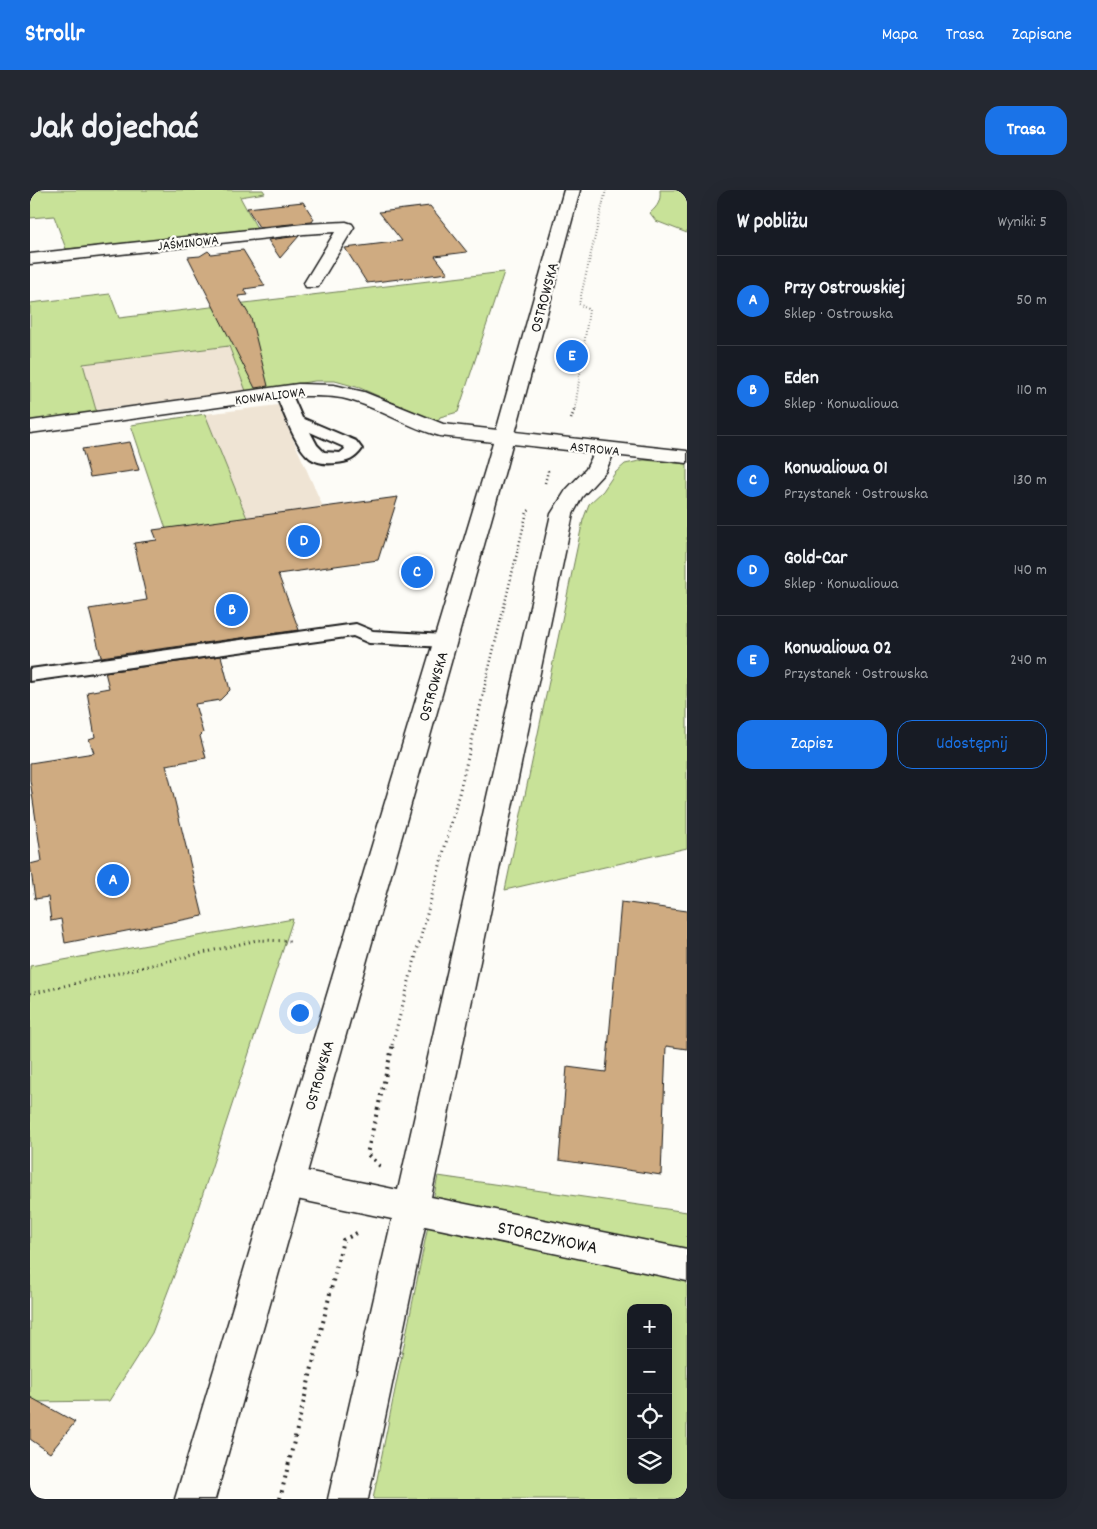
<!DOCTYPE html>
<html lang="pl">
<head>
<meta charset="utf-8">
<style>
  :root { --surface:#171b24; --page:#242831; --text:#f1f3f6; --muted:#9ea1a6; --line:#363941; --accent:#1a73e8 }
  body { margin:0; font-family:Dekko,sans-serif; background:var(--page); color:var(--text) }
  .controls { position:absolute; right:15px; bottom:15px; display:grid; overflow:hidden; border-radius:10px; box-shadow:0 5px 20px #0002 }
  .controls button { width:45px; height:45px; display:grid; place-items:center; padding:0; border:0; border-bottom:1px solid var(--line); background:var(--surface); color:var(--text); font:25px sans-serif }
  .you { position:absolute; left:269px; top:822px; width:18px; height:18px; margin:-12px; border:4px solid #fff; border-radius:50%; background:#1a73e8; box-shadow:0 0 0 8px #1a73e833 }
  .badge { display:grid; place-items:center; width:32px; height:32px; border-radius:50%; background:var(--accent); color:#fff; font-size:16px; font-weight:700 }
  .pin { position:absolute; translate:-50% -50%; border:2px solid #fff; box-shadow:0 1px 5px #0006 }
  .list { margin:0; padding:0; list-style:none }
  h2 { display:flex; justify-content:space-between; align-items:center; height:65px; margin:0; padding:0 20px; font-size:21px }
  h2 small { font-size:16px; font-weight:400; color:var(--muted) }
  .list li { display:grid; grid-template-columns:32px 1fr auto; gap:15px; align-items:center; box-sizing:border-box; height:90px; padding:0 20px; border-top:1px solid var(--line) }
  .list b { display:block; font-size:19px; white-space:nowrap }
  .list p { margin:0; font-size:16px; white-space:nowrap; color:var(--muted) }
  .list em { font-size:16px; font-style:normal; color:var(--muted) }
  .actions { display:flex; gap:10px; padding:15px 20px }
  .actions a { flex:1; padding:11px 0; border:1px solid var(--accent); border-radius:15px; text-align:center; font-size:18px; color:var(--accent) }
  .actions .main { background:var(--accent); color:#fff }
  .icon { flex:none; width:28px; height:28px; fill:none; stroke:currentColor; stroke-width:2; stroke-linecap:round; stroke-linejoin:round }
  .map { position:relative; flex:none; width:657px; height:1309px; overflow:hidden; border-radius:15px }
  header { display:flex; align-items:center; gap:30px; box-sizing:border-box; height:70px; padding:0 25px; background:var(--accent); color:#fff }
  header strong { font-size:24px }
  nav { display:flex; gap:28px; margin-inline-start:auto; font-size:18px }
  .intro { display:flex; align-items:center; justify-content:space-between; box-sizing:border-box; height:120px; padding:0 30px }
  h1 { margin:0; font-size:35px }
  .button { padding:12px 22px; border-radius:15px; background:var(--accent); color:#fff; font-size:18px; font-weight:700 }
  main { display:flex; gap:30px; padding:0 30px }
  aside { flex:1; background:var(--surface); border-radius:15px; box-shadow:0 5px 20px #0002 }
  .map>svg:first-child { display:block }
</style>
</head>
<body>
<header>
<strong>Strollr</strong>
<nav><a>Mapa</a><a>Trasa</a><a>Zapisane</a></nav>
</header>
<div class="intro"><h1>Jak dojechać</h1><a class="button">Trasa</a></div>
<main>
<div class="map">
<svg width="657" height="1309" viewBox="0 0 657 1309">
  <rect width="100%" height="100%" fill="#fdfcf7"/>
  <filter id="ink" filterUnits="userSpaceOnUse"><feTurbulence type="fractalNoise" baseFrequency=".02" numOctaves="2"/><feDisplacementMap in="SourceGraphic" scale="10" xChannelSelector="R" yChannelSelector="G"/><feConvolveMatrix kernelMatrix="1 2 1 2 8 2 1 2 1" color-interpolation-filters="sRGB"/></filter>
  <g filter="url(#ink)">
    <g fill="#efe4d4">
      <path d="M199,155L216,201L66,220L52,174Z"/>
      <path d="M248,215L293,317L217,328L175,224Z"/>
    </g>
    <g fill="#c8e298" stroke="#727f5a" fill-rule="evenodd">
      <path d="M0,0H233L235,3L210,7L228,40L36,59L24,26L0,28Z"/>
      <path d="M630,0H657V43L626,31L620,23C628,16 631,11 630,0Z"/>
      <path d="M474,82L428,222L410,227L407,232L330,198L305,191H285L216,201L199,156L53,174L66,220V228L0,237V113L80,104L89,128Z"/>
      <path d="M175,224L217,328L136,339L101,235Z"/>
      <path d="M614,270L657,274V658L475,700L553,330L559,314L573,301L585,283L595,274Z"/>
      <path d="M263,729L158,1049L122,1143L79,1211L0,1212V776Z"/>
      <path d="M408,986L657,1022V1309H343ZM601,1118H638V1290H601Z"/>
    </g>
    <g fill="#cfab81" stroke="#1c1c1c">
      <path d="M273,12L284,29L282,32L229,37L217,18Z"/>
      <path d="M400,16L437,62L405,66L418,83L337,93L315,58L372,51L349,22Z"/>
      <path d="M269,46L250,68L238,50Z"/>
      <path d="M213,60L235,96L214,99L218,105L208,106L221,128L238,196L225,198L158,67L170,66L178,61L181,64Z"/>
      <path d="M100,252L109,280L60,287L52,259Z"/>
      <path d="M368,307L348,370L248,384L269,440L71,467L59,419L117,410L104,353L127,350L123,340Z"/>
      <path d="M191,466L200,500L190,510L165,514L173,543L170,546L176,568L136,575L173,726L35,753L31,729L21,731L18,707L5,709L0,674L12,671L0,590V573L64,563L59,549L65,547L57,502L79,498L75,482Z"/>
      <path d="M591,712L657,721V859L636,856L631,985L529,970L537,877L576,882Z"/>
      <path d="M0,1207L45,1232L20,1263L0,1249Z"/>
    </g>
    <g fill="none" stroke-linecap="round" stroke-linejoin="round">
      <g stroke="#1c1c1c" stroke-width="4">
        <g id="service">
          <path d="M253,198L258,200L261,203L272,228L326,251L332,259C325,269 318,272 306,273C298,274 287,273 280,268C264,255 254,221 245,203L248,200ZM280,242L314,257L315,259L310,263L294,262L287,255Z"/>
          <path d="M326,434L343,441L415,445L422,447L425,451L422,455L415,457L339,453L323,446L0,491V479Z"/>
        </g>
      </g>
      <g stroke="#1c1c1c" stroke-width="3">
        <g id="minor">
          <path d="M316,32L322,34L324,37L290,93L288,97H276L274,93L305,42L274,44L0,74V64L274,34Z"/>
          <path d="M268,194L304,195L334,202L413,234L657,261V273L583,265L575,282L552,307L543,324L401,1007L657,1059V1091L395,1036L338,1309H298L362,1029L257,1007L245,1002L240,992L245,982L257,977L368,1000L521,324L536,300L556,279L564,263L410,246C379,238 353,220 323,211C305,205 286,206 268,206L0,243V231Z"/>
        </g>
      </g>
      <g stroke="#1c1c1c" stroke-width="3">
        <path id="secondary" d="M534,0H550L476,277L185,1309H145L456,277Z"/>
      </g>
      <path stroke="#1c1c1c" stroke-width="2" stroke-dasharray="0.5 2.5" stroke-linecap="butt" d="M545,219L559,120L549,114L576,0"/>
      <g stroke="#1c1c1c" stroke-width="2.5" stroke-dasharray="1 3" stroke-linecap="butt">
        <path d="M541,229L545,218"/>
        <path d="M515,293L518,281L516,278"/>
        <path d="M454,499L497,322L501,319"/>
      </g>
      <g stroke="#1c1c1c" stroke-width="3" stroke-dasharray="1 4" stroke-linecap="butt">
        <path d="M0,804L227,750L263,751"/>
        <path d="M362,855L428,608L455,497"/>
      </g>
      <g stroke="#1c1c1c" stroke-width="4" stroke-dasharray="2 5" stroke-linecap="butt">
        <path d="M350,976L337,964L363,854"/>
        <path d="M250,1309L313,1050L327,1043"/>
      </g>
      <use href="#service" fill="#fdfcf7" fill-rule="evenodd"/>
      <use href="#minor" fill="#fdfcf7" fill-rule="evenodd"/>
      <use href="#secondary" fill="#fdfcf7" fill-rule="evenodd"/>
    </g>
  </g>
  <g text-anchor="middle" stroke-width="4.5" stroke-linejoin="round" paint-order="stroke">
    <g font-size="14" fill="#1c1c1c" stroke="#fdfcf7">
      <text transform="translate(158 52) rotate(-6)" y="5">JAŚMINOWA</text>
      <text transform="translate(240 205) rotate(-7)" y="5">KONWALIOWA</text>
      <text transform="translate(565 258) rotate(6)" y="5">ASTROWA</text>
    </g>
    <g font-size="16" fill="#1c1c1c" stroke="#fdfcf7">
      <text transform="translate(513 107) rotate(-75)" y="6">OSTROWSKA</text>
      <text transform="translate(402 496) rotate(-74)" y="6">OSTROWSKA</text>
      <text transform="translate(288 885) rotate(-74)" y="6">OSTROWSKA</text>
    </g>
    <g font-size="19" fill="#1c1c1c" stroke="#fdfcf7">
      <text transform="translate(518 1046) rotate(12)" y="7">STORCZYKOWA</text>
    </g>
  </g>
</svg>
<div class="controls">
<button>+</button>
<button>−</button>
<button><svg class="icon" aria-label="locate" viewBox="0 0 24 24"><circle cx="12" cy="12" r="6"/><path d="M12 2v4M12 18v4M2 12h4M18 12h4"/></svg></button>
<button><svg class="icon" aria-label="layers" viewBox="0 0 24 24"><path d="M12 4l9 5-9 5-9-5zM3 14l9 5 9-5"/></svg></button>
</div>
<div class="you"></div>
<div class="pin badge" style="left:83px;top:690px">A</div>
<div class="pin badge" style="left:202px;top:420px">B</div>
<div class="pin badge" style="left:387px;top:382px">C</div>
<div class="pin badge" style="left:274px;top:351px">D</div>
<div class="pin badge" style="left:542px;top:166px">E</div>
</div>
<aside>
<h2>W pobliżu<small>Wyniki: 5</small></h2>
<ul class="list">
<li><span class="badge">A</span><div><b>Przy Ostrowskiej</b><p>Sklep · Ostrowska</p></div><em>50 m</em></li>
<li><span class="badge">B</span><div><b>Eden</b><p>Sklep · Konwaliowa</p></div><em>110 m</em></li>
<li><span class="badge">C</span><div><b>Konwaliowa 01</b><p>Przystanek · Ostrowska</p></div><em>130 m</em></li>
<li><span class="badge">D</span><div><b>Gold-Car</b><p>Sklep · Konwaliowa</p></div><em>140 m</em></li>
<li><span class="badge">E</span><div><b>Konwaliowa 02</b><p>Przystanek · Ostrowska</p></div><em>240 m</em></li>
</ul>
<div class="actions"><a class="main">Zapisz</a><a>Udostępnij</a></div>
</aside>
</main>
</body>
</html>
